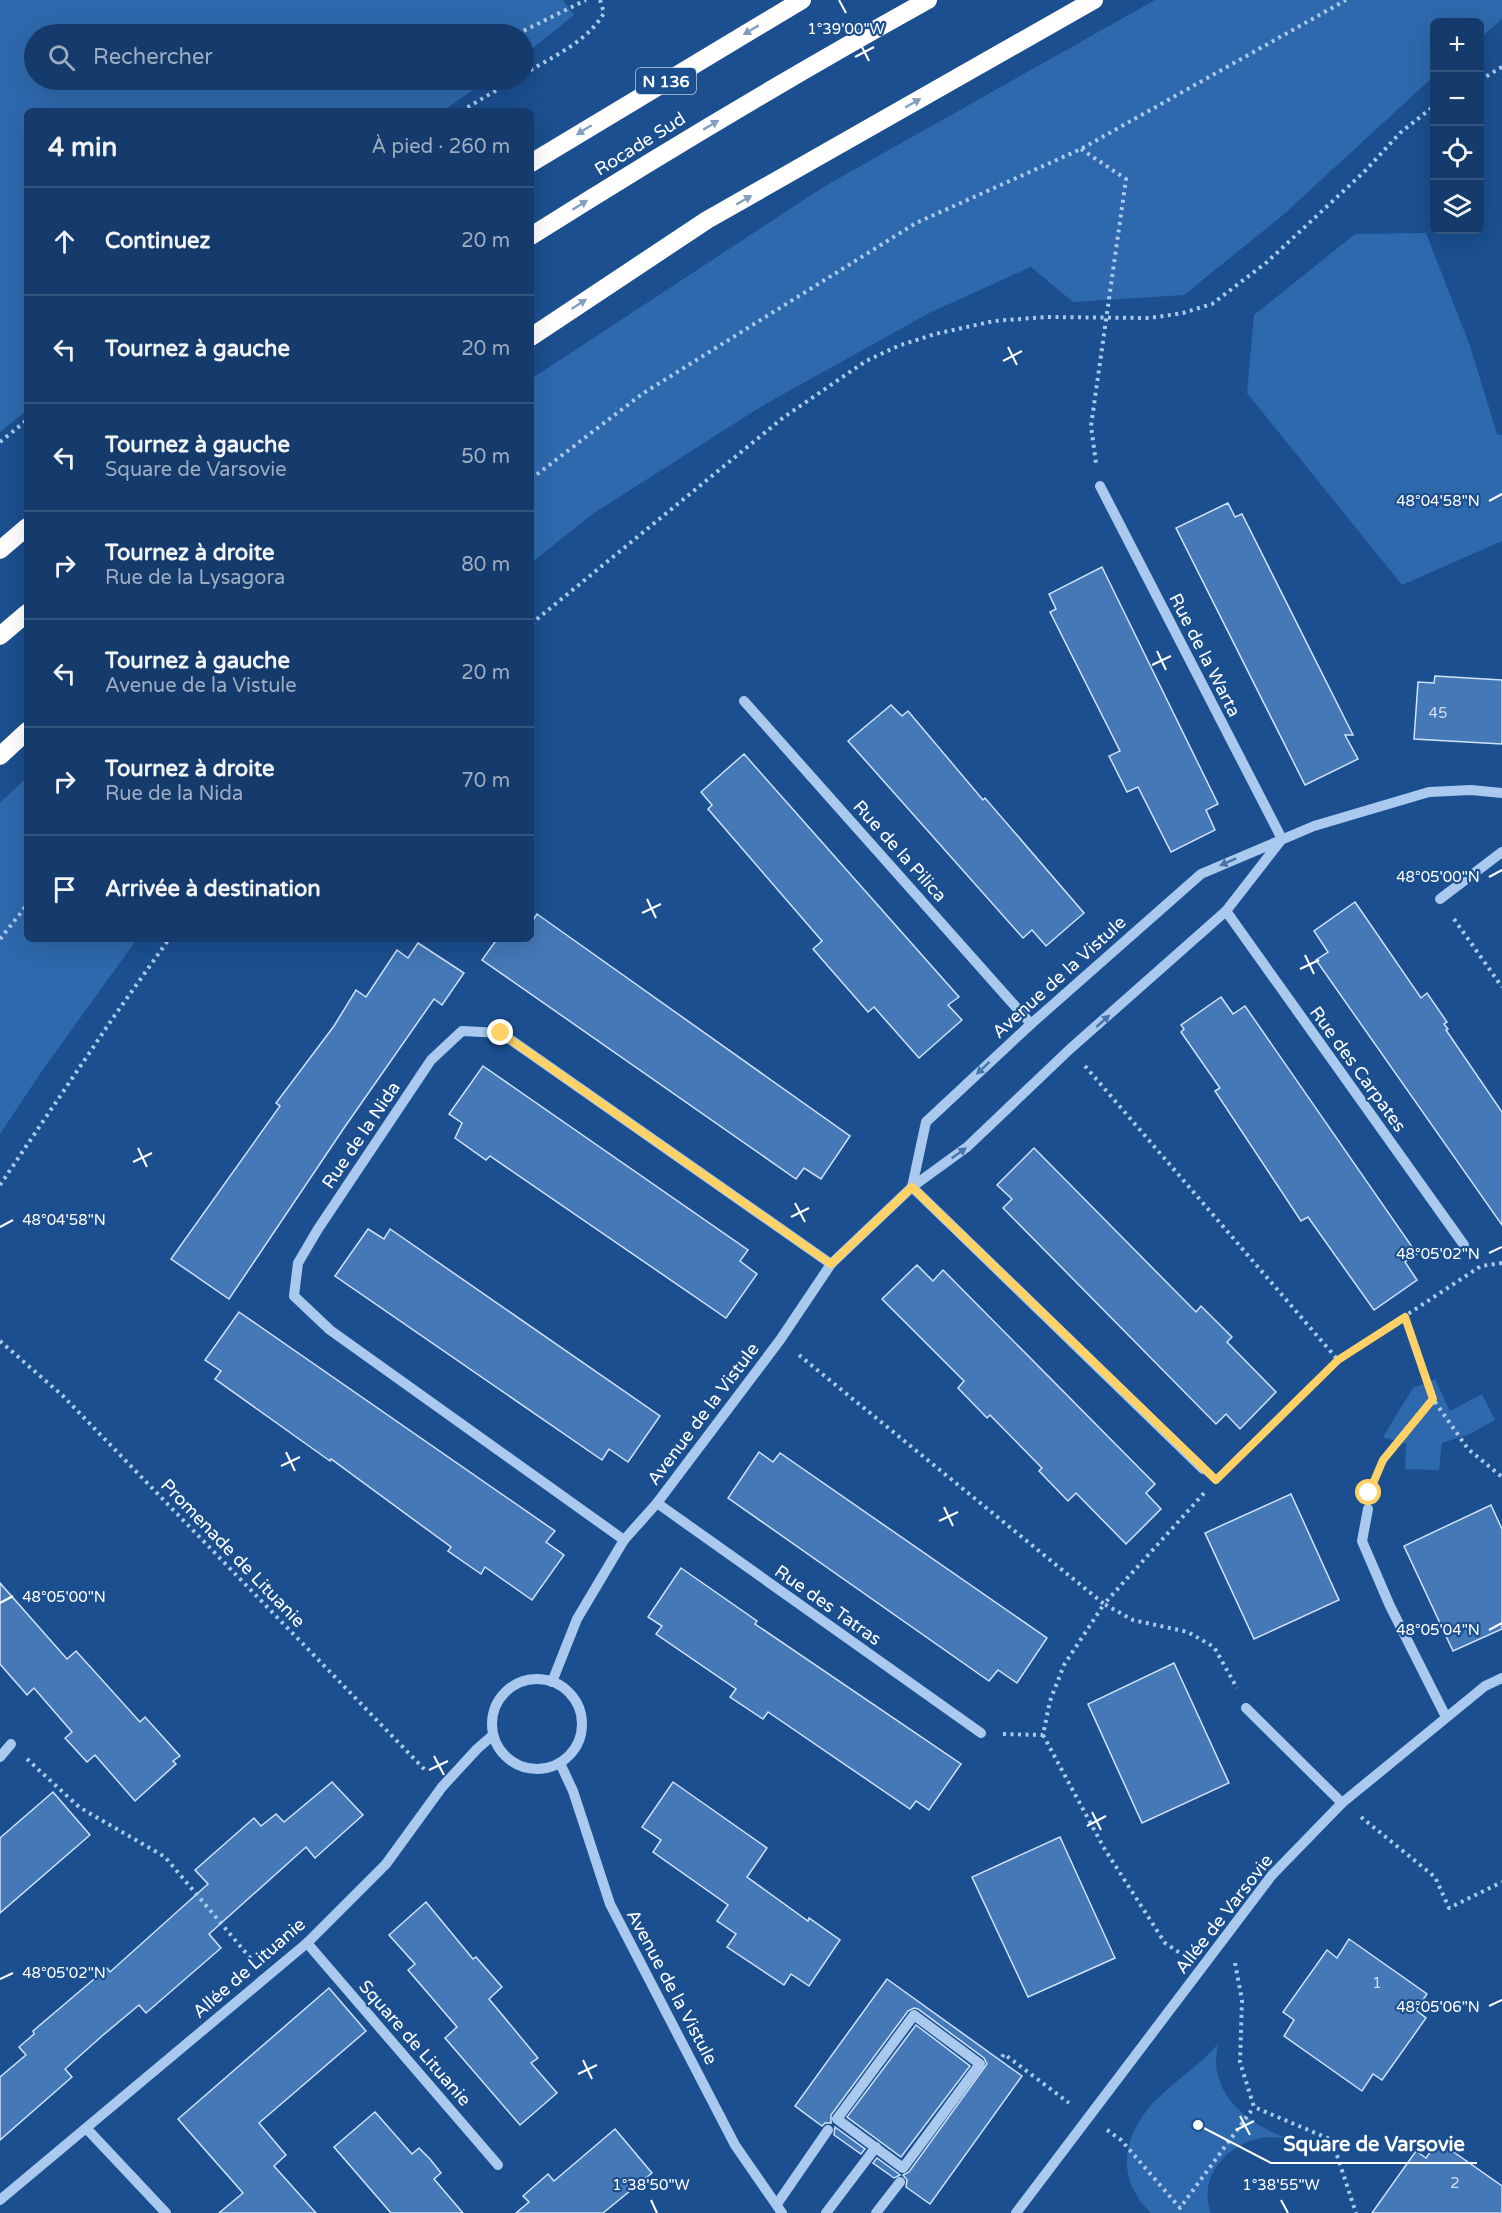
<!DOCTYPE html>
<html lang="fr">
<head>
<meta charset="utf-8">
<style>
  :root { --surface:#143b6b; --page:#1d4271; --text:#f1f3f6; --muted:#9dadc1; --line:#33557e }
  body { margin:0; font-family:"Varela Round",sans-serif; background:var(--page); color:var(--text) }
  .controls { position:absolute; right:18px; top:18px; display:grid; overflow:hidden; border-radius:9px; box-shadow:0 6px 24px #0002 }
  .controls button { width:54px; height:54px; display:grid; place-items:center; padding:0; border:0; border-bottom:2px solid var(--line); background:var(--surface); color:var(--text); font:30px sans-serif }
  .stop { position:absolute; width:18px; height:18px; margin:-14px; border:4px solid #ffd166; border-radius:50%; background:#fff }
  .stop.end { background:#ffd166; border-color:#fff; box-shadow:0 2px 6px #0008 }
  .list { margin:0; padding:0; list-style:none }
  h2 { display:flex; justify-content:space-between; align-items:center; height:78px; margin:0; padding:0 24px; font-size:26px }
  h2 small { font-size:20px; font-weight:400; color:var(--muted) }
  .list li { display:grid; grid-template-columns:39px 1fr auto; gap:18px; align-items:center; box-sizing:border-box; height:108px; padding:0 24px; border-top:2px solid var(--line) }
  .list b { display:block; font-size:22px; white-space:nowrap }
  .list p { margin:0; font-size:20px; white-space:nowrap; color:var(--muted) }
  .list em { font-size:20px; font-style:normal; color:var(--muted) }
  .icon { flex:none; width:33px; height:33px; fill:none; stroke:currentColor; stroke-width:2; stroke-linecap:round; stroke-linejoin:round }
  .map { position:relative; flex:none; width:1502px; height:2213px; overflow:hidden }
  .search { position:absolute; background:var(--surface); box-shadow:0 6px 24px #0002; left:24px; top:24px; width:510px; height:66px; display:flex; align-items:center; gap:15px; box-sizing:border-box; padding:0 21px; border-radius:33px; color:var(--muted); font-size:22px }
  .panel { position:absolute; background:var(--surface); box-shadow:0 6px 24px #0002; left:24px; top:108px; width:510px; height:834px; border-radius:9px }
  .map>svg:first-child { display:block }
</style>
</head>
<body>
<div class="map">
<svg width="1502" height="2213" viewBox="0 0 1502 2213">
  <rect width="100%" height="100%" fill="#1b4f8f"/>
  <g fill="#2e69ad">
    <path d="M0,0H563L574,15L524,55V34H34V80H488L442,111H27V410L0,432Z"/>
    <path d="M1155,0H1502V19L1480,38V22H1434V76L1283,215L1184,295L1073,302L1031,267L929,313L762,406L591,515L531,563V379L825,186Z"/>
    <path d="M1426,233L1470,346L1497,434L1502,435V541L1402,585L1247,393L1254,315L1355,234Z"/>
    <path d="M27,777V939H137L44,1068L0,1134V803Z"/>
    <path d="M1435,1379L1450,1411L1482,1394L1495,1420L1470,1434L1442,1443L1439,1470L1405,1469L1406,1444L1383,1437L1413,1388Z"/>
    <path d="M1218,2044C1217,2050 1216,2057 1216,2063C1218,2103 1257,2129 1291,2139C1281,2138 1272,2136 1262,2138C1227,2143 1197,2178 1211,2213H1151C1119,2182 1120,2145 1147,2110C1167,2085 1197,2069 1218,2044Z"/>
  </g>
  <g fill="#4478b7" stroke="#cfe3fa" stroke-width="1.5">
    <path d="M1228,503L1235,517L1242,514L1353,735H1345L1358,759L1305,785L1176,528Z"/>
    <path d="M1102,567L1218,804L1206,810L1215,830L1171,852L1138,787L1127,792L1109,756L1120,751L1050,612L1056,609L1049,594Z"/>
    <path d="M1435,676L1502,680V744L1414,739L1418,682L1434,683Z"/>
    <path d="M891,705L902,716L908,711L983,800L985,798L1084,913L1046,946L1032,930L1023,938L848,741Z"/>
    <path d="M744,754L959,997L948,1005L962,1020L919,1058L874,1007L868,1012L813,949L822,941L708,809L712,805L701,792Z"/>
    <path d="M1355,902L1421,998L1427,993L1447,1022L1444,1024L1448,1029L1446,1030L1502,1112V1225L1316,960L1328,952L1314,931Z"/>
    <path d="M537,914L850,1136L821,1179L804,1168L796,1179L482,960L497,939H531V923Z"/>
    <path d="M418,943L464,973L442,1005L434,999L344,1128L229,1299L171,1259L280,1106L276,1103L334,1026L356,990L366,997L397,950L408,958Z"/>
    <path d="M1221,997L1233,1014L1245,1006L1417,1254L1405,1262L1417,1280L1374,1310L1308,1217L1301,1221L1215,1091L1220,1088L1181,1032L1184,1029L1181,1025Z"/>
    <path d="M483,1066L748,1250L740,1261L757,1274L726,1318L490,1156L486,1160L455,1138L462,1123L449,1114Z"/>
    <path d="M1034,1148L1196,1312L1201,1306L1232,1337L1227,1342L1276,1392L1240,1429L1226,1414L1216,1424L1003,1208L1012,1199L997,1185Z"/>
    <path d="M368,1229L384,1239L390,1229L660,1416L628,1462L609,1449L602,1460L335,1276Z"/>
    <path d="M917,1265L933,1281L943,1270L1155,1484L1146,1493L1161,1509L1126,1544L1076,1493L1068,1501L1039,1471L1042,1468L990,1415L987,1418L958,1388L964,1381L882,1299Z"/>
    <path d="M239,1312L555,1531L546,1542L564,1555L532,1600L485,1567L481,1574L448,1551L451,1547L331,1459L330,1461L215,1379L221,1371L205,1360Z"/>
    <path d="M759,1452L773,1462L780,1453L1047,1638L1017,1683L998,1670L989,1681L728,1498Z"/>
    <path d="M1291,1494L1339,1600L1254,1639L1205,1533Z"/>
    <path d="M1491,1505L1502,1529V1629L1453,1651L1404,1546Z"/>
    <path d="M681,1568L757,1621L755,1624L961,1764L929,1810L916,1801L910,1809L768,1712L763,1719L730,1697L736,1689L656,1634L662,1626L648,1617Z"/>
    <path d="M0,1583L67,1659L76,1651L140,1722L145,1717L180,1756L173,1761L176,1764L135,1801L95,1755L87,1762L65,1738L72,1732L34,1688L27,1695L0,1664Z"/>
    <path d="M1174,1663L1229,1783L1142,1823L1088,1704Z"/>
    <path d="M332,1782L363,1815L315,1858L306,1847L209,1934L221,1948L146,2013L139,2005L102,2036L65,2069L72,2077L0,2140V2077L26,2055L19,2047L34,2034L33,2031L107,1968L110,1972L208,1884L195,1870L254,1818L261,1826L276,1814L284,1822Z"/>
    <path d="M673,1782L767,1848L747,1877L808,1921L809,1918L840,1940L809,1986L791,1974L784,1985L727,1947L736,1934L717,1921L728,1905L653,1852L661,1840L642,1827Z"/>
    <path d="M53,1792L90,1835L0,1913V1838Z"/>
    <path d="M1060,1837L1115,1958L1028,1997L972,1877Z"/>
    <path d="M426,1902L473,1959L476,1957L502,1987L489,1999L538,2058L531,2063L557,2093L520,2125L445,2038L457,2027L408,1970L415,1964L389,1935Z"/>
    <path d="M1349,1939L1427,1994L1416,2010L1426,2018L1382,2080L1373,2074L1362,2091L1284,2036L1294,2020L1283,2012L1327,1950L1337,1958Z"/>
    <path d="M887,1979L1022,2076L930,2204L906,2187L907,2180L903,2175L909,2172L987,2064L984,2058L918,2009L914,2008L908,2011L831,2115V2123H825L822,2126L795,2106Z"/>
    <path d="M329,1988L366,2031L259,2123L286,2155L274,2166L316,2213H219L243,2193L178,2119Z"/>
    <path d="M916,2025L970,2066L901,2157L847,2117Z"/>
    <path d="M375,2112L412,2154L419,2148L430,2159L441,2173L434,2179L463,2213H391L334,2147Z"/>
    <path d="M835,2127L865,2149L861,2154L834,2135Z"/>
    <path d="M615,2129L652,2173L603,2213H516L529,2202L523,2196L548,2174L554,2181Z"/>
    <path d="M1438,2141L1502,2186V2213H1372L1416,2151L1426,2158Z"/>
    <path d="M877,2158L899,2174L900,2175L894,2178L873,2163Z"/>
  </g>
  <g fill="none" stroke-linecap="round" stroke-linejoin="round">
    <g stroke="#a9c9ee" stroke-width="4" stroke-dasharray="3 4.5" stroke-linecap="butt">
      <path d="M517,34L586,0"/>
      <path d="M524,74C552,57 587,42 604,13L600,0"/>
      <path d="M1480,80L1502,67"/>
      <path d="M461,111L514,80"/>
      <path d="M1081,149L1126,179L1091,426L1096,463"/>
      <path d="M0,442L27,420"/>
      <path d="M531,479L642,394L916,223L1081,149L1346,0"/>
      <path d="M531,624L784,417L866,361L898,346L935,334L994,321L1046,317L1150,318L1183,313L1212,304L1267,262L1364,172L1400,133L1434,106"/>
      <path d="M1454,919L1502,987"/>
      <path d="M0,939L27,905"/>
      <path d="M1085,1066L1338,1360"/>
      <path d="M0,1185L115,1015L169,939"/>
      <path d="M1405,1317L1433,1399L1468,1449L1502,1477"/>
      <path d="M0,1341L63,1396L426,1771"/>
      <path d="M799,1355L1104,1604L1205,1492"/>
      <path d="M1227,1469L1338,1360L1481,1266L1502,1263"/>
      <path d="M1372,1486L1383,1460L1433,1399"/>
      <path d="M1003,1734L1043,1735L1050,1701L1064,1665L1104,1604L1133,1620L1188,1632L1214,1647L1237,1688"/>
      <path d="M1043,1735L1104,1848L1165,1943L1183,1955"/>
      <path d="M27,1759L79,1807L165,1857L252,1960"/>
      <path d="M1361,1817L1435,1877L1449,1908L1502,1882"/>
      <path d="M1235,1963L1242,2000L1240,2062L1254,2107L1332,2140L1356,2213"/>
      <path d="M1002,2057L1004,2054L1069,2103"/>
      <path d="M1107,2130L1121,2140L1180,2208L1254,2107"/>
    </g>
    <g stroke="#a9c9ee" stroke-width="10">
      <path d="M1100,486L1282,839"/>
      <path d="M744,701L1031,1024"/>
      <path d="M1440,899L1502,852"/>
      <path d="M1226,911L1464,1245"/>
      <path d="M912,1187L926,1122L1031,1024L1201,874L1314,826L1429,792L1471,790L1502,793"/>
      <path d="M912,1187L1203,1469"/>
      <path d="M657,1503L981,1733"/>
      <path d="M1368,1509L1362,1541L1390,1606L1446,1717"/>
      <path d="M624,1540L330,1330L294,1296L298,1263L318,1229L431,1060L462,1031L501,1033L831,1264"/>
      <circle cx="537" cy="1724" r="45"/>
      <path d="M552,1682L577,1619L624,1540L657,1503L780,1340L831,1264L912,1187L967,1147L1070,1049L1226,911L1282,839"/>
      <path d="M1246,1708L1342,1803"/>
      <path d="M0,1757L11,1744"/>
      <path d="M560,1763L573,1791L610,1904L735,2145L782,2213"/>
      <path d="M307,1943L498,2165"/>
      <path d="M914,2015L980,2064L903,2168L837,2119Z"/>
      <path d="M87,2129L166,2213"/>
      <path d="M0,2200L307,1943L386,1864L442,1787L477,1749L493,1735"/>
      <path d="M777,2204L828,2130"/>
      <path d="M826,2213L876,2147"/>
      <path d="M876,2213L900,2182"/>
      <path d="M1016,2213L1272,1875L1342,1803L1485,1686L1502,1678"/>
    </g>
    <g stroke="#fff" stroke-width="18">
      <path d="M531,163L802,0"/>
      <path d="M531,236C661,154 793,75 928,0"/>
      <path d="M531,337L707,220L1094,0"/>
      <path d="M0,550L27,527"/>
      <path d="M0,636L27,613"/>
      <path d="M0,756L27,731"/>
    </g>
  </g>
  <defs><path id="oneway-solid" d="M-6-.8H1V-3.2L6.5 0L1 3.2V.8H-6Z" transform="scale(1.5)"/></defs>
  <g fill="#829ec1">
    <use href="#oneway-solid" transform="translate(751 30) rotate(149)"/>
    <use href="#oneway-solid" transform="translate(913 103) rotate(-30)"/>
    <use href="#oneway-solid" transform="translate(711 125) rotate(-31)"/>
    <use href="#oneway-solid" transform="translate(584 130) rotate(148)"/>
    <use href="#oneway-solid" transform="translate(744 200) rotate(-30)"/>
    <use href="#oneway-solid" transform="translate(580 205) rotate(-32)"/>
    <use href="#oneway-solid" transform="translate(579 304) rotate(-33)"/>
  </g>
  <g fill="#4674ac">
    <use href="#oneway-solid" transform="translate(1228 862) rotate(156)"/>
    <use href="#oneway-solid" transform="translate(1103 1021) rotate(-42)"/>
    <use href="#oneway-solid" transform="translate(983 1068) rotate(137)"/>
    <use href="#oneway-solid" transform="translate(959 1153) rotate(-36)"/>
  </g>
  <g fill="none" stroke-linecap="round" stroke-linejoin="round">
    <path stroke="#ffd166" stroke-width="8" d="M501,1033L831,1264L912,1187L1216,1480L1338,1360L1405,1317L1433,1399L1383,1460L1369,1493"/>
  </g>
  <path fill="none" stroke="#fff" stroke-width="2" d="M839,0L846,13M860,43L869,61M855,57L874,47M1008,347L1017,365M1003,361L1022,351M1489,501L1502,494M1157,651L1166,670M1152,665L1171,656M1489,877L1502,870M647,899L656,918M642,913L661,904M1305,955L1314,974M1300,969L1319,960M138,1148L147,1167M133,1162L152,1153M795,1203L805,1222M791,1217L809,1208M0,1227L13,1220M1489,1253L1502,1247M286,1452L295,1471M281,1466L300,1457M944,1507L953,1526M939,1521L958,1512M0,1603L13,1596M1489,1630L1502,1623M434,1756L444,1775M429,1770L448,1761M1092,1812L1101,1830M1087,1826L1106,1816M0,1979L13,1973M1489,2006L1502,2000M583,2060L592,2079M578,2074L597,2065M1240,2116L1250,2135M1236,2130L1254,2121M651,2200L657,2213M1281,2200L1288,2213"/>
  <g text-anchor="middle" stroke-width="4.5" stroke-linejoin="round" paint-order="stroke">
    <g font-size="15" fill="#d0dded">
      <text x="1438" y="718">45</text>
      <text x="1377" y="1988">1</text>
      <text x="1455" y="2188">2</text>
    </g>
    <rect fill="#1b4f8f" stroke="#bbcadd" stroke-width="1.5" x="636" y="68" width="60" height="26" rx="4.5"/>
    <g font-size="16" font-weight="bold" fill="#fff">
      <text x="666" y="87">N 136</text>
    </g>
    <g font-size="18" fill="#fff" stroke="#1b4f8f">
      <text transform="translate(640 144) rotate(-32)" y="6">Rocade Sud</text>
      <text transform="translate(1205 655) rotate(63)" y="6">Rue de la Warta</text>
      <text transform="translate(900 851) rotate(48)" y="6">Rue de la Pilica</text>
      <text transform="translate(1059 977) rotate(-42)" y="6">Avenue de la Vistule</text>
      <text transform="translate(1358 1069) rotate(54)" y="6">Rue des Carpates</text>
      <text transform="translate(361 1135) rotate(-56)" y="6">Rue de la Nida</text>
      <text transform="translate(703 1414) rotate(-53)" y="6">Avenue de la Vistule</text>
      <text transform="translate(233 1553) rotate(46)" y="6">Promenade de Lituanie</text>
      <text transform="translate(828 1605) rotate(35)" y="6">Rue des Tatras</text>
      <text transform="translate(1224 1914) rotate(-52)" y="6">Allée de Varsovie</text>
      <text transform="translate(249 1968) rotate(-41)" y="6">Allée de Lituanie</text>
      <text transform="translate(672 1987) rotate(62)" y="6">Avenue de la Vistule</text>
      <text transform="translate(415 2043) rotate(49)" y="6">Square de Lituanie</text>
    </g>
  </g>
  <g font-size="15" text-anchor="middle" fill="#fff" stroke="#1b4f8f" stroke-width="4.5" stroke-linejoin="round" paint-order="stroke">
    <text x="846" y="34">1°39'00"W</text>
    <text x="1438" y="506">48°04'58"N</text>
    <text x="1438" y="882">48°05'00"N</text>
    <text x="64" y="1225">48°04'58"N</text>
    <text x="1438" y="1259">48°05'02"N</text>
    <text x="64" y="1602">48°05'00"N</text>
    <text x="1438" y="1635">48°05'04"N</text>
    <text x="64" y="1978">48°05'02"N</text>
    <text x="1438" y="2012">48°05'06"N</text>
    <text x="651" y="2190">1°38'50"W</text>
    <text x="1281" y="2190">1°38'55"W</text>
  </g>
  <path fill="none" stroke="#fff" stroke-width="2" d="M1198 2125L1271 2163H1477"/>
  <circle fill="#fff" stroke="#1b4f8f" stroke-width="2" cx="1198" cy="2125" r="6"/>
  <g font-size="20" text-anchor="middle" font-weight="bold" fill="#fff" stroke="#1b4f8f" stroke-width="4.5" stroke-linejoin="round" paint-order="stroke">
    <text x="1374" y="2151">Square de Varsovie</text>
  </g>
</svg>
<div class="controls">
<button>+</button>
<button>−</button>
<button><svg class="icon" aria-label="locate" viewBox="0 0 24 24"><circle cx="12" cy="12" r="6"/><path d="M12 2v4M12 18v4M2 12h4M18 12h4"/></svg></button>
<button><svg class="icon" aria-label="layers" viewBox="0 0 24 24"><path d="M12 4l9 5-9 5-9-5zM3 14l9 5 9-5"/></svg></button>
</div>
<div class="stop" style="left:1369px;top:1493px"></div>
<div class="stop end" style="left:501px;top:1033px"></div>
<div class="search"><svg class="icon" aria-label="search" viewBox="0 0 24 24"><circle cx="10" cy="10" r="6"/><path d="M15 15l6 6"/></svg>Rechercher</div>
<section class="panel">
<h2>4 min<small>À pied · 260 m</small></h2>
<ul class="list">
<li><svg class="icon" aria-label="ahead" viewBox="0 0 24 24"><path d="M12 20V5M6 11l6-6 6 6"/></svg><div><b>Continuez</b></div><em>20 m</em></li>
<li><svg class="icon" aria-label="left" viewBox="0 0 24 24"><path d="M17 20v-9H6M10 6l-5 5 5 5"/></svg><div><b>Tournez à gauche</b></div><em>20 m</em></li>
<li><svg class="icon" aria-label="left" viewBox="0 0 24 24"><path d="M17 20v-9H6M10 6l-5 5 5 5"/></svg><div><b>Tournez à gauche</b><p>Square de Varsovie</p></div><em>50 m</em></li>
<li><svg class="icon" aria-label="right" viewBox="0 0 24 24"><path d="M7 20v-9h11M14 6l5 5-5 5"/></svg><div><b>Tournez à droite</b><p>Rue de la Lysagora</p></div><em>80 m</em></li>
<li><svg class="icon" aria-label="left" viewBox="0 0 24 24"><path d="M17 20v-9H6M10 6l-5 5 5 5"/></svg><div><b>Tournez à gauche</b><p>Avenue de la Vistule</p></div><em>20 m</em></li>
<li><svg class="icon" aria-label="right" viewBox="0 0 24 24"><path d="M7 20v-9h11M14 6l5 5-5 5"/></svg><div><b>Tournez à droite</b><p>Rue de la Nida</p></div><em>70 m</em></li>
<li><svg class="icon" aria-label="arrive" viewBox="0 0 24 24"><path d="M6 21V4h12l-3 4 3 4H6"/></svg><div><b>Arrivée à destination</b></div></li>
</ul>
</section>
</div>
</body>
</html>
